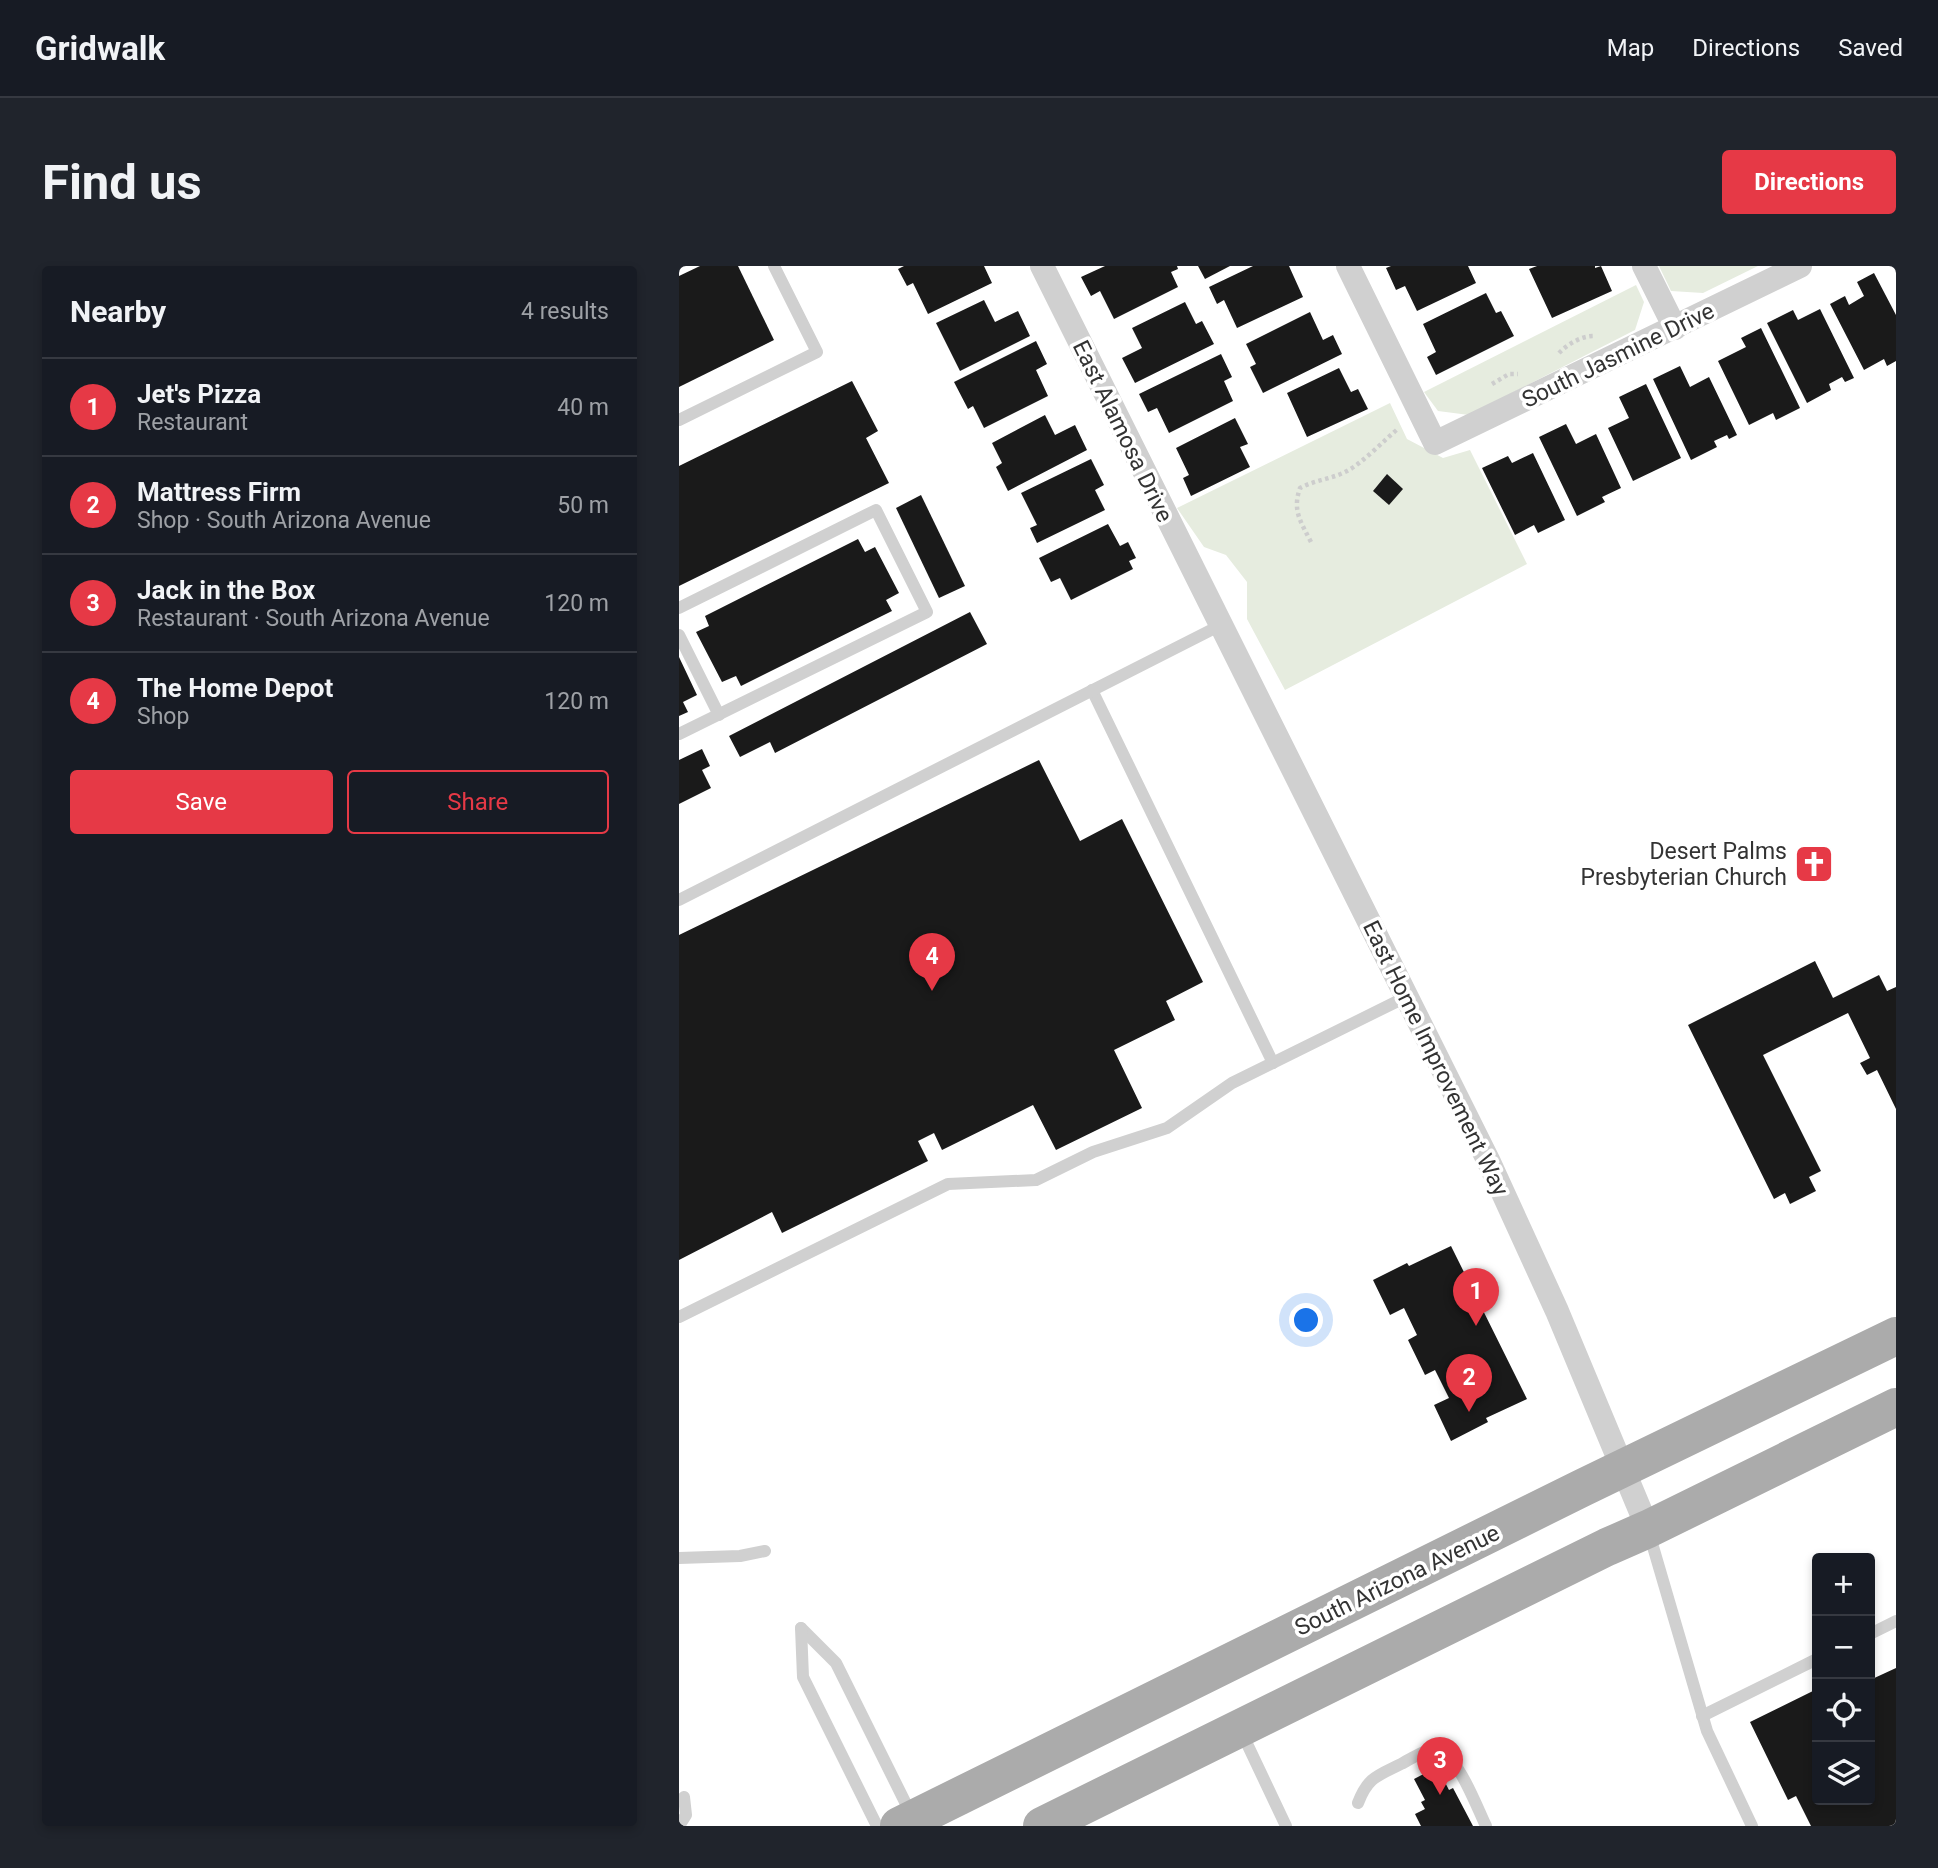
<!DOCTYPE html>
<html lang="en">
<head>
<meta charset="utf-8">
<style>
  :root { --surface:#171b24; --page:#20242c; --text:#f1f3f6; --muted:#9ea1a6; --line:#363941; --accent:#e63946 }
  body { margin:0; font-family:Roboto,sans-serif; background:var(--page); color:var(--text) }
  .controls { position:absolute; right:21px; bottom:21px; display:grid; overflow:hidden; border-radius:7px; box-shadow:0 4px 10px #0003 }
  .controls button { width:63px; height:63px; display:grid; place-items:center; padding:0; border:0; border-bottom:2px solid var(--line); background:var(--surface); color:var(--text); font:35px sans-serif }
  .you { position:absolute; left:628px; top:1055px; width:24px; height:24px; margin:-18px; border:5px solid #fff; border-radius:50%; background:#1a73e8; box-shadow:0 0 0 10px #1a73e833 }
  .badge { display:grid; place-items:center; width:46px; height:46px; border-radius:50%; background:var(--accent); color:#fff; font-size:23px; font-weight:700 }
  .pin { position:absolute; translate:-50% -58px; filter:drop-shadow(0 2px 4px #0008) }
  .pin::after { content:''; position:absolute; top:37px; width:24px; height:21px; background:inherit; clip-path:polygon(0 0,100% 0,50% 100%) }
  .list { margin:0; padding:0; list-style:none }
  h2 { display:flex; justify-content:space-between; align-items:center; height:91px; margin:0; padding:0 28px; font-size:30px }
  h2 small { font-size:23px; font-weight:400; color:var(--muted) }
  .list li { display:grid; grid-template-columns:46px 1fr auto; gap:21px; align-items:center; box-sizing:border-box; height:98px; padding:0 28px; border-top:2px solid var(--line) }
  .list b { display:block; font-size:26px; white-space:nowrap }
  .list p { margin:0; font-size:23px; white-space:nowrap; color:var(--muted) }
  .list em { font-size:23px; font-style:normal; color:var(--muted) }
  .actions { display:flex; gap:14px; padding:21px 28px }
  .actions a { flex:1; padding:16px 0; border:2px solid var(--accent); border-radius:7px; text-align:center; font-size:24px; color:var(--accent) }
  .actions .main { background:var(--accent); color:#fff }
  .icon { flex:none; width:38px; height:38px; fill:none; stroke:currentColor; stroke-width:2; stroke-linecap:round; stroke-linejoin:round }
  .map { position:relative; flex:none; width:1217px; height:1560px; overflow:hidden; border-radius:7px }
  header { display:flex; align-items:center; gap:42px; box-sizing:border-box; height:98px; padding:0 35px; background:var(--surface); border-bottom:2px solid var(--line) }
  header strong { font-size:33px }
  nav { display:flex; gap:38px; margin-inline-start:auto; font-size:24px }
  .intro { display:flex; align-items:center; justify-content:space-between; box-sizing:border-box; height:168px; padding:0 42px }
  h1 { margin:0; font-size:49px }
  .button { padding:18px 32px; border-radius:7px; background:var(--accent); color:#fff; font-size:24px; font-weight:700 }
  main { display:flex; gap:42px; padding:0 42px }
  aside { flex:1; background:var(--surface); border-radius:7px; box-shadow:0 4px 10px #0003 }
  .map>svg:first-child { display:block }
</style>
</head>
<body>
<header>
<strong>Gridwalk</strong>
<nav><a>Map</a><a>Directions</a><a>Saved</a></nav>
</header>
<div class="intro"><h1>Find us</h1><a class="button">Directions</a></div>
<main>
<aside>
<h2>Nearby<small>4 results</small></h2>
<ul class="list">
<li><span class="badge">1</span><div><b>Jet's Pizza</b><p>Restaurant</p></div><em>40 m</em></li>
<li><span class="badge">2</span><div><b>Mattress Firm</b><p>Shop · South Arizona Avenue</p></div><em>50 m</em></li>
<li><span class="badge">3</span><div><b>Jack in the Box</b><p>Restaurant · South Arizona Avenue</p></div><em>120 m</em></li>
<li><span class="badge">4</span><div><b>The Home Depot</b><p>Shop</p></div><em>120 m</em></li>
</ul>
<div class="actions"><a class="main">Save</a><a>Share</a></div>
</aside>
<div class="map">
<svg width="1217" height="1560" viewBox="0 0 1217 1560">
  <rect width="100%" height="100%" fill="#fff"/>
  <g fill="#e6ecdf">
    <path d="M980,0H1079L1024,27L992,25Z"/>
    <path d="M957,19L965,36L956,64L790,149L759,145L745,126Z"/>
    <path d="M711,137L728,173L764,192L791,184L848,298L606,424L568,353V316L547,289L525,281L498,242Z"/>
  </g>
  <g fill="#1a1a1a">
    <path d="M21,0H59L95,74L0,121V10Z"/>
    <path d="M225,0H305L313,17L249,48L234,17L228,20L219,3Z"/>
    <path d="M426,0H498L499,3L492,6L499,21L435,53L421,25L412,30L402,11Z"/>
    <path d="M519,0H551L526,13Z"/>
    <path d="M574,0H610L624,31L558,62L545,34L538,38L530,21Z"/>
    <path d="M712,0H789L797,17L738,45L726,20L717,24L707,2Z"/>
    <path d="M858,0H916V2L922,0L933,25L873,52L850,3Z"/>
    <path d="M1195,7L1217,49V95L1208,100L1205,93L1185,104L1151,38L1166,30L1170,39L1185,30L1178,16Z"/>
    <path d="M807,27L817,47L822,45L835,70L757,109L748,91L757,86L744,58Z"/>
    <path d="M305,34L316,56L339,45L351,70L281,105L257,57Z"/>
    <path d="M506,36L517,58L523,55L535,78L456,117L443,92L463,82L453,62Z"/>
    <path d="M1141,43L1175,112L1166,116L1163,111L1150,118L1152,124L1128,137L1088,57L1114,44L1119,54Z"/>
    <path d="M631,46L644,74L654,69L663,88L584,127L571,101L577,98L567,78Z"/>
    <path d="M1082,62L1121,142L1097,154L1094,147L1070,159L1039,95L1067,81L1062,72Z"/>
    <path d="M357,75L368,98L357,104L369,130L305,162L294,140L289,143L275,116Z"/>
    <path d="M542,88L553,111L545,115L554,135L490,167L478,142L469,146L460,128Z"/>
    <path d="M1001,100L1011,121L1030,111L1058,169L1050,173L1048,169L1035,175L1038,181L1012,194L974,113Z"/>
    <path d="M660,102L672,126L679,123L689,143L628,171L608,127Z"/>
    <path d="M173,115L199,165L187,172L210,217L0,320V200Z"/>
    <path d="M967,118L1002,192L954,215L929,162L950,152L940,131Z"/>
    <path d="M366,149L376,169L396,159L408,184L329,225L317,201L323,197L313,177Z"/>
    <path d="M556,152L569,178L561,181L571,201L512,230L504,212L510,209L497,182Z"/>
    <path d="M887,158L897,178L917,168L942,222L923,231L926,236L898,250L860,171Z"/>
    <path d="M854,187L886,254L859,267L855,259L836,269L803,202L829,190L833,197Z"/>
    <path d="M412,193L425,219L416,224L426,244L358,277L351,262L358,259L342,227Z"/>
    <path d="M708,208L724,223L710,239L694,225Z"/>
    <path d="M242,229L286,320L260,332L217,242Z"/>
    <path d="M429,258L441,280L449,276L457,292L450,295L454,303L392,334L381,312L372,316L360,292Z"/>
    <path d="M179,273L186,286L196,281L220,327L207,334L213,345L62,420L57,410L43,416L17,366L30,360L26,350Z"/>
    <path d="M291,346L308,378L96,487L91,476L61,491L50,470Z"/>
    <path d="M0,391L18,429L4,436L9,446L0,450Z"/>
    <path d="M23,483L31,500L23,504L32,522L0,538V494Z"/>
    <path d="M360,494L401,575L443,553L524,716L487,735L496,754L435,784L463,842L377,884L354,839L263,884L255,867L239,875L249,895L103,967L93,946L0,994V669Z"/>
    <path d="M1136,695L1154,732L1200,709L1208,725L1217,721V843L1198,804L1188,809L1181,797L1191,792L1169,747L1084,789L1142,905L1130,911L1137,925L1111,938L1106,927L1095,933L1009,759Z"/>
    <path d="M772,980L848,1133L807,1152L809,1156L772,1175L755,1139L770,1132L756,1104L746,1109L729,1074L738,1069L725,1042L711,1049L694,1014L728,997L730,1000Z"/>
    <path d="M1217,1402V1560H1132L1117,1530L1109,1534L1071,1456L1138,1423V1534H1191V1414Z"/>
    <path d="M758,1501L770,1524L774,1522L794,1560H742L736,1548L746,1543L742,1536L746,1534L735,1513Z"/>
  </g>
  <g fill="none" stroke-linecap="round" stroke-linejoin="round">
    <g stroke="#cdcdcd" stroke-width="4.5" stroke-dasharray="3.5 3.5" stroke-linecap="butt">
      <path d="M880,87C889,78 902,70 915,70"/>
      <path d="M813,118L830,108H839"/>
      <path d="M632,276C622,256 613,245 621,222C636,214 653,213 668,205C685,196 705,174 720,162"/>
    </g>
    <g stroke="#d0d0d0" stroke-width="12">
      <path d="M0,154L138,86L95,0"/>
      <path d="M0,342L197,244L248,346L0,468"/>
      <path d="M0,369L40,449"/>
      <path d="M413,424L594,797"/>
      <path d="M0,634L542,359"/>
      <path d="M0,1051L269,918L357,914L414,886L488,862L553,817L727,731"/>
      <path d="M970,1267L1028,1465L1073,1560"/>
      <path d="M0,1292L61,1290L86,1285"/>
      <path d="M122,1362L157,1397L233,1550"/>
      <path d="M122,1362L124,1411L198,1560"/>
      <path d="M1191,1368L1217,1355"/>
      <path d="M1023,1450L1138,1393"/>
      <path d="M562,1465L607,1560"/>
      <path d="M679,1537C689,1511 698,1510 722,1498C732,1493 745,1483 757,1484C778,1486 798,1542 807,1560"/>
      <path d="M0,1560L7,1549L5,1531"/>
    </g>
    <g stroke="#d0d0d0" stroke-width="24">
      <path d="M363,0L809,894L878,1045L969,1263"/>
      <path d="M669,0L756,177L1121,0"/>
      <path d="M965,0L996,62"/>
    </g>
    <g stroke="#ababab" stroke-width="38">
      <path d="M220,1560L903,1222L1217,1070"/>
      <path d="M363,1560L928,1281L969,1263L1217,1141"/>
    </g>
  </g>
  <defs>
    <g id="church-square" transform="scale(2.0125)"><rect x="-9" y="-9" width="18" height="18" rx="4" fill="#e63946" stroke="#fff"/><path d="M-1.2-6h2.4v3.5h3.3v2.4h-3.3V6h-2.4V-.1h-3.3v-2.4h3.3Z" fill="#fff"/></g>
  </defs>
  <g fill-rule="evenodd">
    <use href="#church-square" x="1135" y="598"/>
  </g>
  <g text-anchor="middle" stroke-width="7" stroke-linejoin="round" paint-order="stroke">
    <g font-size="23" fill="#333" stroke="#fff">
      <text transform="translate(939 89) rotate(-26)" y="8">South Jasmine Drive</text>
      <text transform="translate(444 165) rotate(64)" y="8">East Alamosa Drive</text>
      <text transform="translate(757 792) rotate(64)" y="8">East Home Improvement Way</text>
      <text transform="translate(718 1314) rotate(-26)" y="8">South Arizona Avenue</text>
    </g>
    <g font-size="23" fill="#333" stroke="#fff" text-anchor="end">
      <text x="1108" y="593">Desert Palms<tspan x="1108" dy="26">Presbyterian Church</tspan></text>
    </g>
  </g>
</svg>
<div class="controls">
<button>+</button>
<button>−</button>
<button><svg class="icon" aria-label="locate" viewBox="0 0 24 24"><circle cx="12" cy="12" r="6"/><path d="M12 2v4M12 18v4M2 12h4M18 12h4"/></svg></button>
<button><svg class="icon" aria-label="layers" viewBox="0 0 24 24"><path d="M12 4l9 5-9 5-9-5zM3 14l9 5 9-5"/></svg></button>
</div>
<div class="you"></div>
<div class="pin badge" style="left:797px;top:1060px">1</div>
<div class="pin badge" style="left:790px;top:1146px">2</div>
<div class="pin badge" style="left:761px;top:1529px">3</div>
<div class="pin badge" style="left:253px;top:725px">4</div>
</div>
</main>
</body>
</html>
